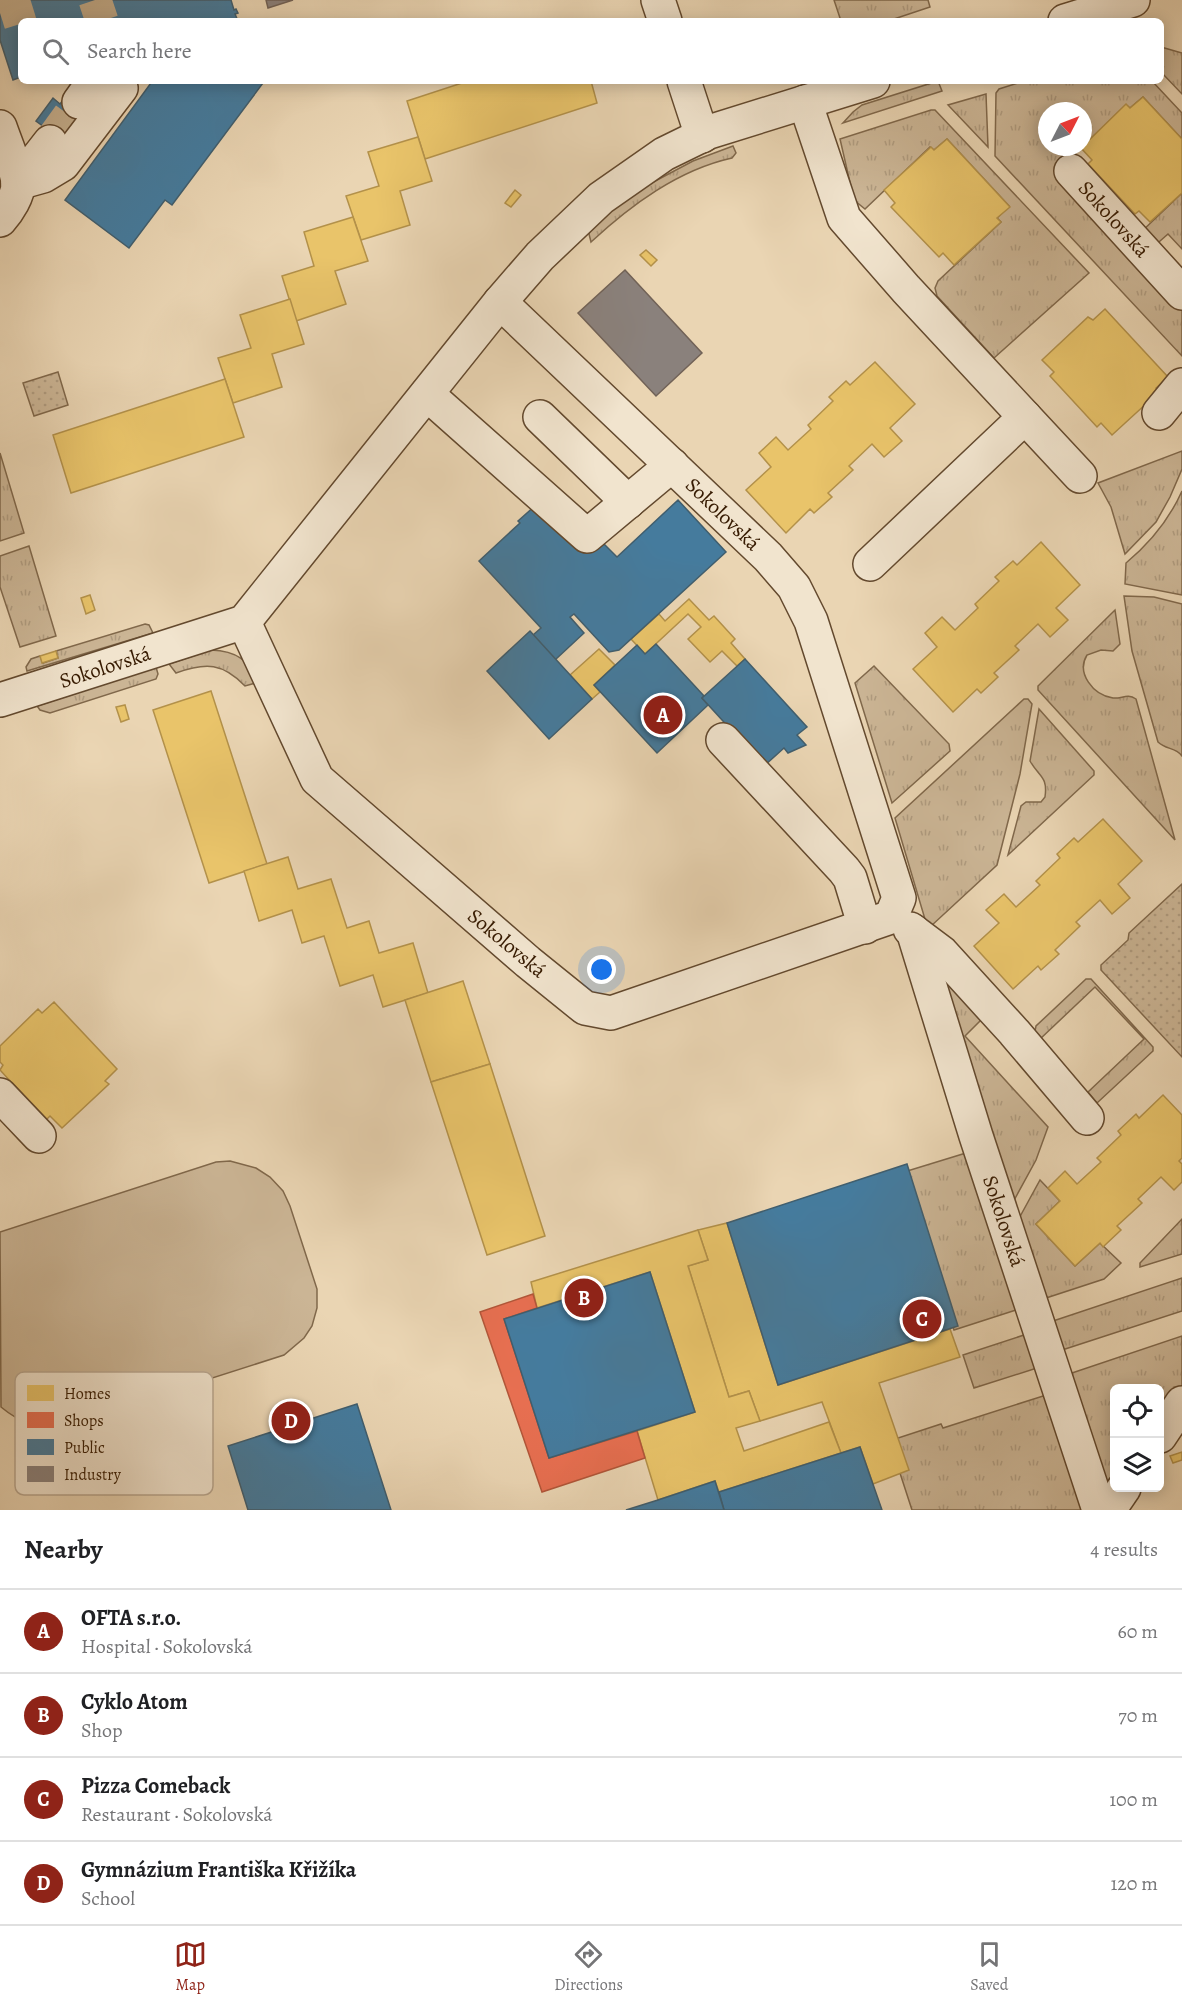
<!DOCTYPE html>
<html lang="en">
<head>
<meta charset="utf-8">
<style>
  :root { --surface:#fff; --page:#f2f2f2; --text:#202124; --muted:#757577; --line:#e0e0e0; --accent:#8f2418 }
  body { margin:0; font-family:Alegreya,serif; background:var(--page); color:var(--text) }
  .controls { position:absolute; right:18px; bottom:18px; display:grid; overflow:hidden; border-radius:9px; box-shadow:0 3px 15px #0003 }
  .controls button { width:54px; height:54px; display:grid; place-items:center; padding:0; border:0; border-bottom:2px solid var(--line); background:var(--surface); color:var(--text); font:30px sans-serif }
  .compass { position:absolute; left:1038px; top:102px; width:54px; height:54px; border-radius:50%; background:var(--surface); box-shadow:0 3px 15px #0003; rotate:48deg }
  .you { position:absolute; left:602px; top:970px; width:21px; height:21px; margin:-15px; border:4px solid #fff; border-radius:50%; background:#1a73e8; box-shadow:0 0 0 9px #1a73e833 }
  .badge { display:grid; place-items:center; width:39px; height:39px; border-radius:50%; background:var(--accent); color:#fff; font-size:20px; font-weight:700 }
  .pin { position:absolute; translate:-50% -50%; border:3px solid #fff; box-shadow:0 2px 6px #0006 }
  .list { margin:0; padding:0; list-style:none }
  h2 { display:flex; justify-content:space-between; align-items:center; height:78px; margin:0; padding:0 24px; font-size:26px }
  h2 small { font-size:20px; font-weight:400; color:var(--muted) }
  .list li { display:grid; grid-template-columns:39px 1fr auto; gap:18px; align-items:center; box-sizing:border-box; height:84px; padding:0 24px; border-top:2px solid var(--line) }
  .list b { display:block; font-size:22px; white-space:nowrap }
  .list p { margin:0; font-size:20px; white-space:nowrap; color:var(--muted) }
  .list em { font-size:20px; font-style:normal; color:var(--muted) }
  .icon { flex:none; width:33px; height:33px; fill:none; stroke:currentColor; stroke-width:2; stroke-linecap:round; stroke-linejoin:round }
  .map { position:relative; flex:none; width:1182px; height:1510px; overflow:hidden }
  .search { position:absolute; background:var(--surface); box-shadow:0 3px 15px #0003; left:18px; right:18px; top:18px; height:66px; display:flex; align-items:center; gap:15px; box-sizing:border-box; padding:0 21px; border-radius:9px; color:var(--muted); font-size:22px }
  .sheet { height:414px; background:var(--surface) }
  nav { display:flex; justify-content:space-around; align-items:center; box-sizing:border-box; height:84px; border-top:2px solid var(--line); background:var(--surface); font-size:16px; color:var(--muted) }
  nav a { display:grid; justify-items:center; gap:3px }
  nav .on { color:var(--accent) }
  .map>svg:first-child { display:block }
</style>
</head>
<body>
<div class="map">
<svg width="1182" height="1510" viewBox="0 0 1182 1510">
  <defs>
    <pattern id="grass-tufts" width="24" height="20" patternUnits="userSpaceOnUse" patternTransform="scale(1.5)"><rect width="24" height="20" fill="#cbb595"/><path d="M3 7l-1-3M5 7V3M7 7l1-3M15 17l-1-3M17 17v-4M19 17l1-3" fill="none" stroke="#af9b7f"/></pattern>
    <pattern id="park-dots" width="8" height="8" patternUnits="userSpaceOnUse" patternTransform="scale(1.5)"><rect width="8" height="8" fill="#cbb595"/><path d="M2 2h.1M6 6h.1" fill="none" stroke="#af9b7f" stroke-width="1.8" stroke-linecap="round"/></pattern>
  </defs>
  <rect width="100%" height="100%" fill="#ead5b3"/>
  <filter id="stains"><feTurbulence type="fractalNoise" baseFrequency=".00333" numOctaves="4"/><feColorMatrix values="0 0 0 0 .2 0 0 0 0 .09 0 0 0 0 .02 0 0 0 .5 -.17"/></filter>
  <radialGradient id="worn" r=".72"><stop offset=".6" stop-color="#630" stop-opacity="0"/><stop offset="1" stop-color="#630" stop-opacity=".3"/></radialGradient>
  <g fill="url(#grass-tufts)" stroke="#80684b" stroke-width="1.5">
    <path d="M834,0H928L930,7L888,21H841Z"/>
    <path d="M1161,47L1182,53V94L1161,72Z"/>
    <path d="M938,81L942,91L843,123L853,112L862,105Z"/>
    <path d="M1024,81H1152L1182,113V139L1143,97L1130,108L1126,105L1083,146V111H1047V147H1082L1055,172L1182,309V356L995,156L996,93L999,89Z"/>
    <path d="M986,94L988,147L948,105Z"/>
    <path d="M931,110H935L1089,273L994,358L937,296L935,288L938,281L1001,222L997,218L1009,206L947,139L934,150L930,147L865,209L854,200L840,139Z"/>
    <path d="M733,146L736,153L732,158C678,170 631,205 591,242L589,234L591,224L642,188L693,161Z"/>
    <path d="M1182,193V249L1168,234L1151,249L1140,233Z"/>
    <path d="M1182,451V469L1170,497L1156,522L1125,554L1111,507L1098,483Z"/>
    <path d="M0,453L24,533L0,541Z"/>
    <path d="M1182,491V595L1125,584L1126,563C1150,543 1169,520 1182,491Z"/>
    <path d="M29,546L56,636L20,647L0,587V556Z"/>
    <path d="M1124,596L1154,597L1182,604V756C1176,747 1166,750 1158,742L1132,651Z"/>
    <path d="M1115,610L1120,644L1113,651L1101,650L1087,655C1076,673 1093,695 1113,698C1122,699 1127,693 1136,699L1175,840L1038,690V686Z"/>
    <path d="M145,624L149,625L153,633L27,671L26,667L31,659L40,656L43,663L58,658L56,651Z"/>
    <path d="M211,650C237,651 248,660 259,682L245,686C223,663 206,662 176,673L169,664Z"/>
    <path d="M874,666L949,744L950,751L892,803L855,683Z"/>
    <path d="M156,667L158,674L156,679L50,713L40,710L37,706Z"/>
    <path d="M1024,699H1028L1032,704L1020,774L997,865L930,927L927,926L895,818Z"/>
    <path d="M1039,709L1094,771V775L1008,855L1021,806L1026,802H1041L1045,797C1048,776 1039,777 1030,761Z"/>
    <path d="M936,972L982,1019L965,1036L1048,1127L1036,1160L1012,1204Z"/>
    <path d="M1086,979H1091L1153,1047V1051L1097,1103L1088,1092L1144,1039L1095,987L1039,1040L1035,1031L1036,1026Z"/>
    <path d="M966,1153L1016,1310L954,1330L904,1172Z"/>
    <path d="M1040,1180L1060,1201L1036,1224L1075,1266L1100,1243L1121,1263L1104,1279L1043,1299L1017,1222Z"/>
    <path d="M1182,1219V1254L1140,1267V1263Z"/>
    <path d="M1182,1278V1311L1059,1351L1050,1322Z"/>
    <path d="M1027,1334L1037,1368L974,1388L963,1355Z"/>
    <path d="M1182,1336V1397L1160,1429V1388H1114V1488L1112,1497L1066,1375Z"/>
    <path d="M1043,1396L1050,1399L1084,1510H912L899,1470L895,1439L941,1424L943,1428Z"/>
  </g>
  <g fill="url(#park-dots)" stroke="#80684b" stroke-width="1.5">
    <path d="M58,372L68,405L34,416L23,383Z"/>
    <path d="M1182,884V1057L1101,970V965L1128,940L1129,933Z"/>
  </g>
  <path fill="#cbb595" stroke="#80684b" stroke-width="1.5" d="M230,1161L256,1168L270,1177L283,1191L290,1206L317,1289V1308L312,1326L304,1338L284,1355L59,1427C36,1428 19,1422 1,1407L0,1232L216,1162Z"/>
  <g fill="#e9c46a" stroke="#b3914a" stroke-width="1.5">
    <path d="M468,81H591L597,103L425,159L407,101Z"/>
    <path d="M1143,97L1182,139V193L1150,222L1139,211L1135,214L1088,164L1092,160L1081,148L1126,104L1130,108Z"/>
    <path d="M418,137L432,181L400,191L410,225L361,240L346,196L379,186L368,152Z"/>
    <path d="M947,139L1010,207L997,218L1001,222L954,265L943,253L939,257L891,207L895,203L884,190L931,147L934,150Z"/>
    <path d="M515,190L521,195L511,207L505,203Z"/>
    <path d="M353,217L368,261L335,271L346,304L296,321L282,276L314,266L304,232Z"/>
    <path d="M646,250L657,260L651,266L640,255Z"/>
    <path d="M290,299L304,344L272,354L282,387L233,403L218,358L251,348L240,315Z"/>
    <path d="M1105,309L1168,377L1156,388L1159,392L1112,435L1101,423L1097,427L1050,376L1054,372L1042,360L1088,317L1093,320Z"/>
    <path d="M875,362L915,404L890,428L902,441L884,457L872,444L849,466L853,470L828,493L832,497L814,513L810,509L786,533L746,490L771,467L759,453L776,437L788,450L811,429L808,425L833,401L829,397L846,381L850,385Z"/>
    <path d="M225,379L244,437L71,493L53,435Z"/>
    <path d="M1041,542L1080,585L1056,608L1068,620L1050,637L1038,624L1015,646L1019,650L994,673L998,677L981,693L977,689L953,712L913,669L937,647L925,633L942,617L955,630L978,608L975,604L999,581L995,577L1013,561L1017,565Z"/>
    <path d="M90,595L95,610L86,614L81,598Z"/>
    <path d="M689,599L709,620L714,616L735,639L731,643L745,659L737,666L722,651L710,662L688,639L701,627L688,614L645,654L631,639L659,614L665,621Z"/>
    <path d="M599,649L615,665L594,685L600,692L592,699L570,675Z"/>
    <path d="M56,651L58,658L42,663L40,656Z"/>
    <path d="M211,691L267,864L209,883L153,710Z"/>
    <path d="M125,705L129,719L121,722L116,707Z"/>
    <path d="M1103,819L1142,861L1118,884L1130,898L1112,914L1100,900L1076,922L1080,926L1055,950L1059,954L1041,970L1038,966L1013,989L974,946L999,923L986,910L1004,894L1016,907L1040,885L1036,881L1060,858L1057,854L1074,838L1078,842Z"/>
    <path d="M288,857L298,889L331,879L347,928L369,921L379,953L413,943L428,993L383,1007L373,975L340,986L324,936L302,943L292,910L259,921L244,871Z"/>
    <path d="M463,981L490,1064L431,1082L405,1000Z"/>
    <path d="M54,1002L117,1069L105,1081L109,1084L62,1128L50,1116L46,1120L0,1070L3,1065L0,1062V1046L38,1009L42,1013Z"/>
    <path d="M490,1064L545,1236L487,1255L431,1082Z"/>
    <path d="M1163,1095L1182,1115V1158L1179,1161L1182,1164V1182L1174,1190L1161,1177L1138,1199L1142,1203L1117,1226L1121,1230L1103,1247L1100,1243L1075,1266L1036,1224L1060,1201L1048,1188L1065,1171L1077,1184L1101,1162L1097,1158L1121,1135L1118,1131L1136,1114L1139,1118Z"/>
    <path d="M727,1223L778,1385L950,1329L960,1357L879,1383L909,1470L873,1484L860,1447L841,1453L822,1402L760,1421L749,1391L729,1397L688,1266L708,1260L698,1230Z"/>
    <path d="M698,1230L708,1260L688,1266L729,1397L749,1391L760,1421L736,1428L744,1451L829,1422L841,1453L719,1492L715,1481L658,1500L637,1431L695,1412L650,1272L537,1308L531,1282Z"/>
    <path d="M1182,1452V1460L1173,1463L1170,1456Z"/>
  </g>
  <path fill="#e76f51" stroke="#b25639" stroke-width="1.5" d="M533,1294L537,1308L504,1319L549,1458L637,1431L645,1458L542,1492L480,1312Z"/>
  <g fill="#457b9d" stroke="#405e6e" stroke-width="1.5">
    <path d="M0,0H231L234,10L236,9L238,13L235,14L238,21H21V77L13,80L0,40Z"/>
    <path d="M148,81H260L263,83L172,205L165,200L129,248L65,200L151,83Z"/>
    <path d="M68,94L89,109L60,149L44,127L36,121L53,98L60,104Z"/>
    <path d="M678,500L726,552L619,650L609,652L574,614L570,617L584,633L555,660L533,635L541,628L479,561L520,523L518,521L536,505L579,550L595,535L617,557Z"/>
    <path d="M530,631L592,699L549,739L487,671Z"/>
    <path d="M656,644L704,696L702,698L708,705L657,753L594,685L637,645L645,654Z"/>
    <path d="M745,659L807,727L797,735L806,745L788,753L784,748L764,766L702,698Z"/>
    <path d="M907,1164L958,1326L778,1385L727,1223Z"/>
    <path d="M650,1272L695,1412L549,1458L504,1319Z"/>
    <path d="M357,1404L391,1510H248L228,1446L284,1428L286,1436L303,1430L301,1422Z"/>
    <path d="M860,1447L882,1510H724L719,1492Z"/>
    <path d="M715,1481L724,1510H626L658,1500Z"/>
  </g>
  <g fill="#8a817c" stroke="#716257" stroke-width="1.5">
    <path d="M266,0H293L268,8Z"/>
    <path d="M625,270L702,353L656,396L578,313Z"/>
  </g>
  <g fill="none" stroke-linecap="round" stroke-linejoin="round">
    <g stroke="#c6b08f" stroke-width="33" stroke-dasharray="33 16" stroke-linecap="butt">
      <path d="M95,0L102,21"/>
      <path d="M0,13L42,0"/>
      <path d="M50,142L79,102"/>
    </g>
    <g stroke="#63492e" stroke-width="36">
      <g id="minor">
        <path d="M658,0L665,21"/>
        <path d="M1065,21L1133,0"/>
        <path d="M684,81L702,136"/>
        <path d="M79,102L94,81"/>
        <path d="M805,102L844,218L906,289L1025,417L870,564"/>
        <path d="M0,127C5,142 16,167 18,182C19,195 8,211 0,220"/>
        <path d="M1071,171L1182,293"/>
        <path d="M18,183L43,176L63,164L121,88L119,81"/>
        <path d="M18,183L50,142"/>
        <path d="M427,394L587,536L672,465"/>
        <path d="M1159,413L1182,385"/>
        <path d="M540,417L628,502"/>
        <path d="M1025,417L1080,476"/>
        <path d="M244,622L317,779L528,962L585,1008L611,1013L891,917L899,898L811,621L794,587L768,557L500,302"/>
        <path d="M0,700L244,622L500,302L540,256L601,198L664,154L709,132L873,81"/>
        <path d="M723,740L844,870L850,878L865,927"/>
        <path d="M910,929L942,953L1014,1032L1087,1118"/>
        <path d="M913,931L976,1136L1099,1510"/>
        <path d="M0,1095L39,1136"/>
        <path d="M1160,1436L1182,1403"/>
        <path d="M1109,1510L1124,1488"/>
      </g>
    </g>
    <use href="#minor" stroke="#f1e4ce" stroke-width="33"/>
  </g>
  <g text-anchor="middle" stroke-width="6" stroke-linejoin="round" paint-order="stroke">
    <g font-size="21" fill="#361a01" stroke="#f1e4ce">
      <text transform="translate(1114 219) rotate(48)" y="7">Sokolovská</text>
      <text transform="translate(723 514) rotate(44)" y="7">Sokolovská</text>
      <text transform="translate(105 667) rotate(-18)" y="7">Sokolovská</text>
      <text transform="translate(507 943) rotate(40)" y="7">Sokolovská</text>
      <text transform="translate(1004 1221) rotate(72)" y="7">Sokolovská</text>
    </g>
  </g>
  <rect x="15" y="1372" width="198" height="123" rx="9" fill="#f1e4ce" stroke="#b9a790" stroke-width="1.5"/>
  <rect x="27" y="1385" width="27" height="16" fill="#e9c46a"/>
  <rect x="27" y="1412" width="27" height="16" fill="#e76f51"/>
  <rect x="27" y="1439" width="27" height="16" fill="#457b9d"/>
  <rect x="27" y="1466" width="27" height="16" fill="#8a817c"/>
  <g font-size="16" fill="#361a01">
    <text x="64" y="1399">Homes</text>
    <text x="64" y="1426">Shops</text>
    <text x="64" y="1453">Public</text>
    <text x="64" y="1480">Industry</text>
  </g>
  <rect width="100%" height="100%" filter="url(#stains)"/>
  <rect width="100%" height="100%" fill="url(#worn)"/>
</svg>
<div class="controls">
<button><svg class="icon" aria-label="locate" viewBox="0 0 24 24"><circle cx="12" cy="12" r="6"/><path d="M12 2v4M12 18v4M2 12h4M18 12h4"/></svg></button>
<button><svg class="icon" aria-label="layers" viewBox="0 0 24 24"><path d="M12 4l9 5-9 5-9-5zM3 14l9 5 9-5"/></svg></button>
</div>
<svg class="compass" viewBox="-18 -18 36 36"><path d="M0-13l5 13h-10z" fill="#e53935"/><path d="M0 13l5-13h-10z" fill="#757577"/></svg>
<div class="you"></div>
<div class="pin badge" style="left:663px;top:715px">A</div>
<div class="pin badge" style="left:584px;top:1298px">B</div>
<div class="pin badge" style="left:922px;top:1319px">C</div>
<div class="pin badge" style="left:291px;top:1421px">D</div>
<div class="search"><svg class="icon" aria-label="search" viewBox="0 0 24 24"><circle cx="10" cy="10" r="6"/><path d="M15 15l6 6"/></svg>Search here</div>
</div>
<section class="sheet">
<h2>Nearby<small>4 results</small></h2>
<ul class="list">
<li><span class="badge">A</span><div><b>OFTA s.r.o.</b><p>Hospital · Sokolovská</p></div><em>60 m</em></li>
<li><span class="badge">B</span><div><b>Cyklo Atom</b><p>Shop</p></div><em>70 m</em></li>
<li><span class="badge">C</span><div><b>Pizza Comeback</b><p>Restaurant · Sokolovská</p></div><em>100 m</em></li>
<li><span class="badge">D</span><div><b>Gymnázium Františka Křižíka</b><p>School</p></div><em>120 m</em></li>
</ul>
</section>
<nav>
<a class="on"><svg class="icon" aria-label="map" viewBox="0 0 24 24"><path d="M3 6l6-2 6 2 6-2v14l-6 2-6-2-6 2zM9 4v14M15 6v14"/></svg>Map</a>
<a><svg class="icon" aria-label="directions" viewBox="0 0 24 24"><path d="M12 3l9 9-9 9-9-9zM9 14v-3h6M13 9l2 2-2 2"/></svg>Directions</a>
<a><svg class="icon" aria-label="saved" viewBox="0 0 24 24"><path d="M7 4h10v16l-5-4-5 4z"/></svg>Saved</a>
</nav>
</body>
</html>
